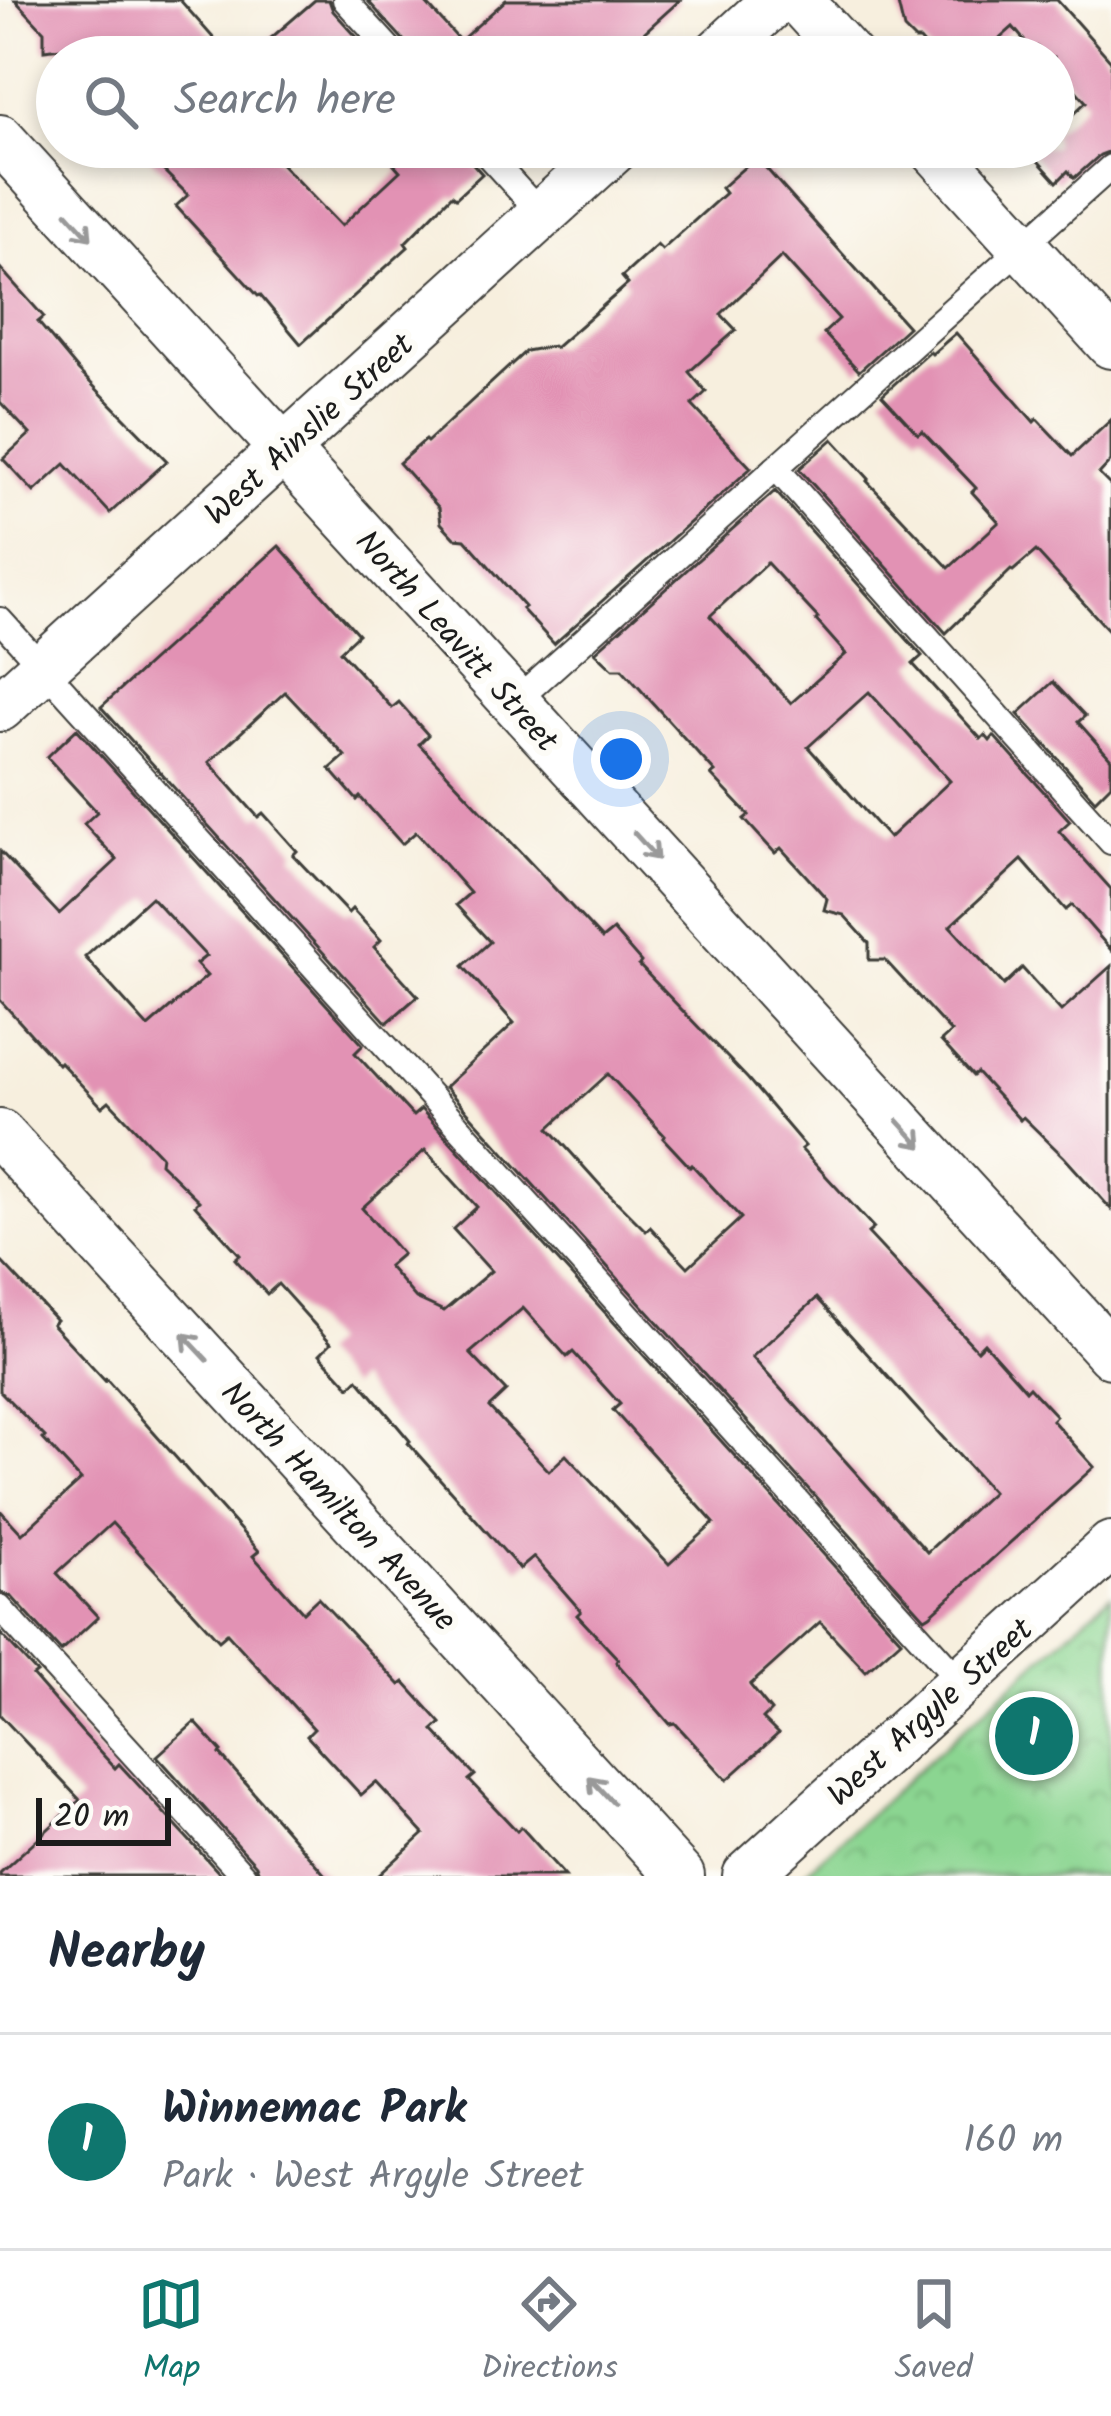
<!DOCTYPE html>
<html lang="en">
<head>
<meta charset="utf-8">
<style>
  :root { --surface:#fff; --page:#f6f6f7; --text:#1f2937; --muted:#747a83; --line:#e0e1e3; --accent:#0f766e }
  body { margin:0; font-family:Kalam,sans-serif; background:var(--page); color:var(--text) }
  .scale { position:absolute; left:36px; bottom:30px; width:135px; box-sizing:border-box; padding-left:12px; border:6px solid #1c1c1c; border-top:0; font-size:33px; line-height:42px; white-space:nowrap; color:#1c1c1c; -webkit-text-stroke:9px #fdfcf7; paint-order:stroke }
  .you { position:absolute; left:621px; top:759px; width:42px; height:42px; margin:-30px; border:9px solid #fff; border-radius:50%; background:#1a73e8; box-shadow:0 0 0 18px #1a73e833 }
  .badge { display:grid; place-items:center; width:78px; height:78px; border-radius:50%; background:var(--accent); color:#fff; font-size:39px; font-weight:700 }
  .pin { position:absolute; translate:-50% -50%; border:6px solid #fff; box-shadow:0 3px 12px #0006 }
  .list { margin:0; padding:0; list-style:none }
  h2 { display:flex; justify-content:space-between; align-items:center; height:156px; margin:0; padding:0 48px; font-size:51px }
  h2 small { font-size:39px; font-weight:400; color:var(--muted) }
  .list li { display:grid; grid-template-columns:78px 1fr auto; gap:36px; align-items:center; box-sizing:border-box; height:216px; padding:0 48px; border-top:3px solid var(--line) }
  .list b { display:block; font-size:45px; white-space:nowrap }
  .list p { margin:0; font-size:39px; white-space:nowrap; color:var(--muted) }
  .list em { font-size:39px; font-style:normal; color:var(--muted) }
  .icon { flex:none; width:66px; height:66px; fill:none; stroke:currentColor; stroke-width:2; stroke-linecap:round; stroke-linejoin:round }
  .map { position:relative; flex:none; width:1111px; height:1876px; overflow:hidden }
  .search { position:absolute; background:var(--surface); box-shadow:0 6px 18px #0003; left:36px; right:36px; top:36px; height:132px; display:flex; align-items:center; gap:30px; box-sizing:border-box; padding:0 42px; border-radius:66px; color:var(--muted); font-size:45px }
  .sheet { height:372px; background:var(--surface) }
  nav { display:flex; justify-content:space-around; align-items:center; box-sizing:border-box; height:168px; border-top:3px solid var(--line); background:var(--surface); font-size:33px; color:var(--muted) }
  nav a { display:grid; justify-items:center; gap:6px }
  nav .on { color:var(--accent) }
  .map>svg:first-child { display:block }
</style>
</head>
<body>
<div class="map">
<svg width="1111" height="1876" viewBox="0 0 1111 1876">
  <defs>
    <pattern id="park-crowns" width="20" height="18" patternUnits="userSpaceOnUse" patternTransform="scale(3)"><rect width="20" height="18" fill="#8bd591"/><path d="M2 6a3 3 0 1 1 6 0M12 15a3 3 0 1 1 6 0" fill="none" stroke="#77b67c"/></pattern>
  </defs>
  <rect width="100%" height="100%" fill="#fdfcf7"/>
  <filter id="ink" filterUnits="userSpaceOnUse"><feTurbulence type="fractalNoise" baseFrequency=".00833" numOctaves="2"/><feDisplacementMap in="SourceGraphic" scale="24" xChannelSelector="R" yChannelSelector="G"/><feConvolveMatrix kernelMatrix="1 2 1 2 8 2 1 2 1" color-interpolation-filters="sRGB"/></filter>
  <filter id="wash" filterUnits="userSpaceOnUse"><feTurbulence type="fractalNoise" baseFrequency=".004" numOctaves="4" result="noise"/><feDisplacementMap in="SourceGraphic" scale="48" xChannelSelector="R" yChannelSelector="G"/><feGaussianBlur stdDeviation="2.7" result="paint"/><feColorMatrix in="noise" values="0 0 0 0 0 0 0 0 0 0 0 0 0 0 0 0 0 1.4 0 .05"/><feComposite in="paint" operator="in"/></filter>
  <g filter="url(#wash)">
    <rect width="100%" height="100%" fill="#f7efde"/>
    <path fill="url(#park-crowns)" stroke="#547856" stroke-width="3" d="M1111,1595V1876H801Z"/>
    <g id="blocks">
      <g fill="#e292b4" fill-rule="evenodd">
        <path d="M15,0H180L230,57H69L61,48L44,50V31Z"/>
        <path d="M315,0H329L333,11L375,57H249Z"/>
        <path d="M367,0H423L460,41L506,0H680L617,57H413L409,46Z"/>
        <path d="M897,0H1057L1111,61V151L1100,155L1074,178L1068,171L1057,182L1031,153L1038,147H1054V132L1086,102L1054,66V57H1046L1037,47L1033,51L1013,27L979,57H935L920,40H915L904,29Z"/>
        <path d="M140,147H265L341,226L400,171L379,147H464L467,157L482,174L456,198L452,195L405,243L408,247L301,344L260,295L258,296L176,206L188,195Z"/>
        <path d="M756,157L908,327L859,371L824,333L839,319L782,256L721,314L736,330L689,372L706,392L692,405L751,468L554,644L522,609L525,607L465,539L455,538L441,523L439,508L399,463L425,440L427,442L526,351L553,346L555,348L628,284L622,277L657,245L662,250L725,193L721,188Z"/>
        <path d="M0,268L44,317L38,322L78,370L167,461L110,513L65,464L34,492L3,459L30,434L0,402Z"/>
        <path d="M956,333L1034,422L1037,419L1072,456L1111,420V461L1099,474L1111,486V633L1036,551L1013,571L1011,570L946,633L799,469L833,439L869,479L867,481L949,568L999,522L972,492L976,488L922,431L918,434L882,395L930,352L932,354Z"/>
        <path d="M775,491L922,656L913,664L981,739L985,735L990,741L994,736L1070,821L1059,831L1111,889V950L1072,905L1066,910L1022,860L950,926L1004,985L1022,968L1061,1011L1111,966V1209L1064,1157L1023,1117L1020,1120L977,1073L973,1076L941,1041L951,1032L885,960H869V943L844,915L824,910L827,899L781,848L775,853L744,819L749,815L711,775L715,772L622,669H613L595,652ZM767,563L818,618L816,620L846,654L791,703L710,616ZM869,692L950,781L889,838L808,747Z"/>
        <path d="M279,546L358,634L340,651L392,708L399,702L428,735L419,744L602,939L613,930L641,962L639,965L748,1079L805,1146L801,1149L874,1228L868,1233L977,1350L984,1343L1026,1390L1029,1387L1056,1416L1052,1420L1094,1467L930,1615L925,1618L445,1087L514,1023L463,966L490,942L456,905L470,893L416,832L402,844L360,797L357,800L330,769L345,756L285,692L209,762L258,817L263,813L297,851L293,855L348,913L352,909L381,940L374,947L418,996L387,1023L101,707ZM608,1074L665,1136L663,1138L690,1167L692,1165L741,1218L688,1267L650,1227L646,1231L601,1186L549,1128ZM817,1298L992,1492L927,1552L752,1357Z"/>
        <path d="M1053,682L1085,716L1078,722L1111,759V784L1095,800L1018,714Z"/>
        <path d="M77,729L363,1045L355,1053L413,1116L421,1109L901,1640L866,1671L820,1622L750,1685L771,1711L763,1719L778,1734L727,1780L675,1723L670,1724L616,1662L618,1659L577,1615L581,1611L534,1557L520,1569L408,1443L410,1441L358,1379L350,1387L320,1354L331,1343L278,1284L267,1294L235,1259L240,1255L195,1205L199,1201L160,1163L161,1156L109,1101L102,1107L60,1062L58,1064L0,1000V851L59,914L117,860L84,824L97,812L47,757ZM151,897L206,956L196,964L207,976L148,1027L85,957ZM425,1150L477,1207L453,1229L491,1271L444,1311L416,1298L388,1266L402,1254L362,1208ZM523,1308L567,1357L573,1352L620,1404L613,1410L714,1523L669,1564L566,1455L549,1471L489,1407L506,1391L470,1353Z"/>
        <path d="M0,1260L56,1320L52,1324L105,1381L106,1379L259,1551L253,1556L303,1612L318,1598L400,1685L404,1682L441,1723L433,1730L475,1775L469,1780L517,1831L521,1827L565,1876H378L424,1834L376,1782L361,1795L307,1736L314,1729L227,1633L219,1640L112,1523L57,1573L98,1617L61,1651L12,1597L0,1592V1510L22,1534L81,1480L43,1439L45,1437L0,1391Z"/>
        <path d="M0,1633L37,1673L33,1676L81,1731L115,1768L119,1764L222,1876H0V1873L80,1800L0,1715Z"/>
        <path d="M195,1722L222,1752L220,1754L326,1876H260L256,1865L157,1756Z"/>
      </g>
    </g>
  </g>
  <g filter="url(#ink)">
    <use href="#blocks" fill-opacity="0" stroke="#3d3c39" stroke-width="3"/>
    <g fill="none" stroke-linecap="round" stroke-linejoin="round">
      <g stroke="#3d3c39" stroke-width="28">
        <g id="lane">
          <path d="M345,0L397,57"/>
          <path d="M480,147L542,215"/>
          <path d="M776,468L1111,842"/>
          <path d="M0,620L961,1682"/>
          <path d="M515,702L1111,167"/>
          <path d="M0,1608L244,1876"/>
        </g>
      </g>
      <g stroke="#3d3c39" stroke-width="52">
        <g id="street">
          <path d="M798,0L850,57"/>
          <path d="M714,57L776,0"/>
          <path d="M0,139L1111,1354"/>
          <path d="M932,147L1111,344"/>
          <path d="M0,707L616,147"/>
          <path d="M0,1134L680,1876"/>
          <path d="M747,1876L1111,1546"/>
        </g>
      </g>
      <use href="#lane" stroke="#fff" stroke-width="24"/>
      <use href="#street" stroke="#fff" stroke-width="48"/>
    </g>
    <defs><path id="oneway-shaft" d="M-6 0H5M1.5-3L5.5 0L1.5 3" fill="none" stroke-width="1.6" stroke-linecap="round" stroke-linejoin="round" transform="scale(3)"/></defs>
    <g stroke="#999">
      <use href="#oneway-shaft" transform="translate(79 226) rotate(48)"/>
      <use href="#oneway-shaft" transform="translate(646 846) rotate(48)"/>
      <use href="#oneway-shaft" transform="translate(910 1134) rotate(48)"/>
      <use href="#oneway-shaft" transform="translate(195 1347) rotate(-133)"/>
      <use href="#oneway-shaft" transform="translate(601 1790) rotate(-133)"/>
    </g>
  </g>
  <g text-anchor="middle" stroke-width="12" stroke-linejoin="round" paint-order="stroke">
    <g font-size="33" fill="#1c1c1c" stroke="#fdfcf7">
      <text transform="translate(308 428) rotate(-42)" y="12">West Ainslie Street</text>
      <text transform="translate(458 640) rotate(48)" y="12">North Leavitt Street</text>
      <text transform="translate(340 1505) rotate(47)" y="12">North Hamilton Avenue</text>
      <text transform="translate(929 1711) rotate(-42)" y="12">West Argyle Street</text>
    </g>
  </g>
</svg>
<div class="scale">20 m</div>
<div class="you"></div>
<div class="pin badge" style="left:1034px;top:1736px">1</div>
<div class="search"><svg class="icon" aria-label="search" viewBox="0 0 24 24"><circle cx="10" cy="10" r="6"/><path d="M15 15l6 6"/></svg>Search here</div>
</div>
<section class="sheet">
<h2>Nearby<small></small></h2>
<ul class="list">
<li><span class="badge">1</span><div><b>Winnemac Park</b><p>Park · West Argyle Street</p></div><em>160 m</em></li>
</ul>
</section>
<nav>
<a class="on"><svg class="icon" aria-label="map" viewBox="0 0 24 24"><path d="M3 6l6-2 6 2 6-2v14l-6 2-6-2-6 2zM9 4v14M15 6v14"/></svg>Map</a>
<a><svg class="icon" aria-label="directions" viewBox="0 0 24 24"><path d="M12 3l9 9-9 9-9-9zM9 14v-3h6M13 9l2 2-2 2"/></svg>Directions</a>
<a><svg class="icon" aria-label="saved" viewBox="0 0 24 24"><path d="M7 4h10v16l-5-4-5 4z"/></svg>Saved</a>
</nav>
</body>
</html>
